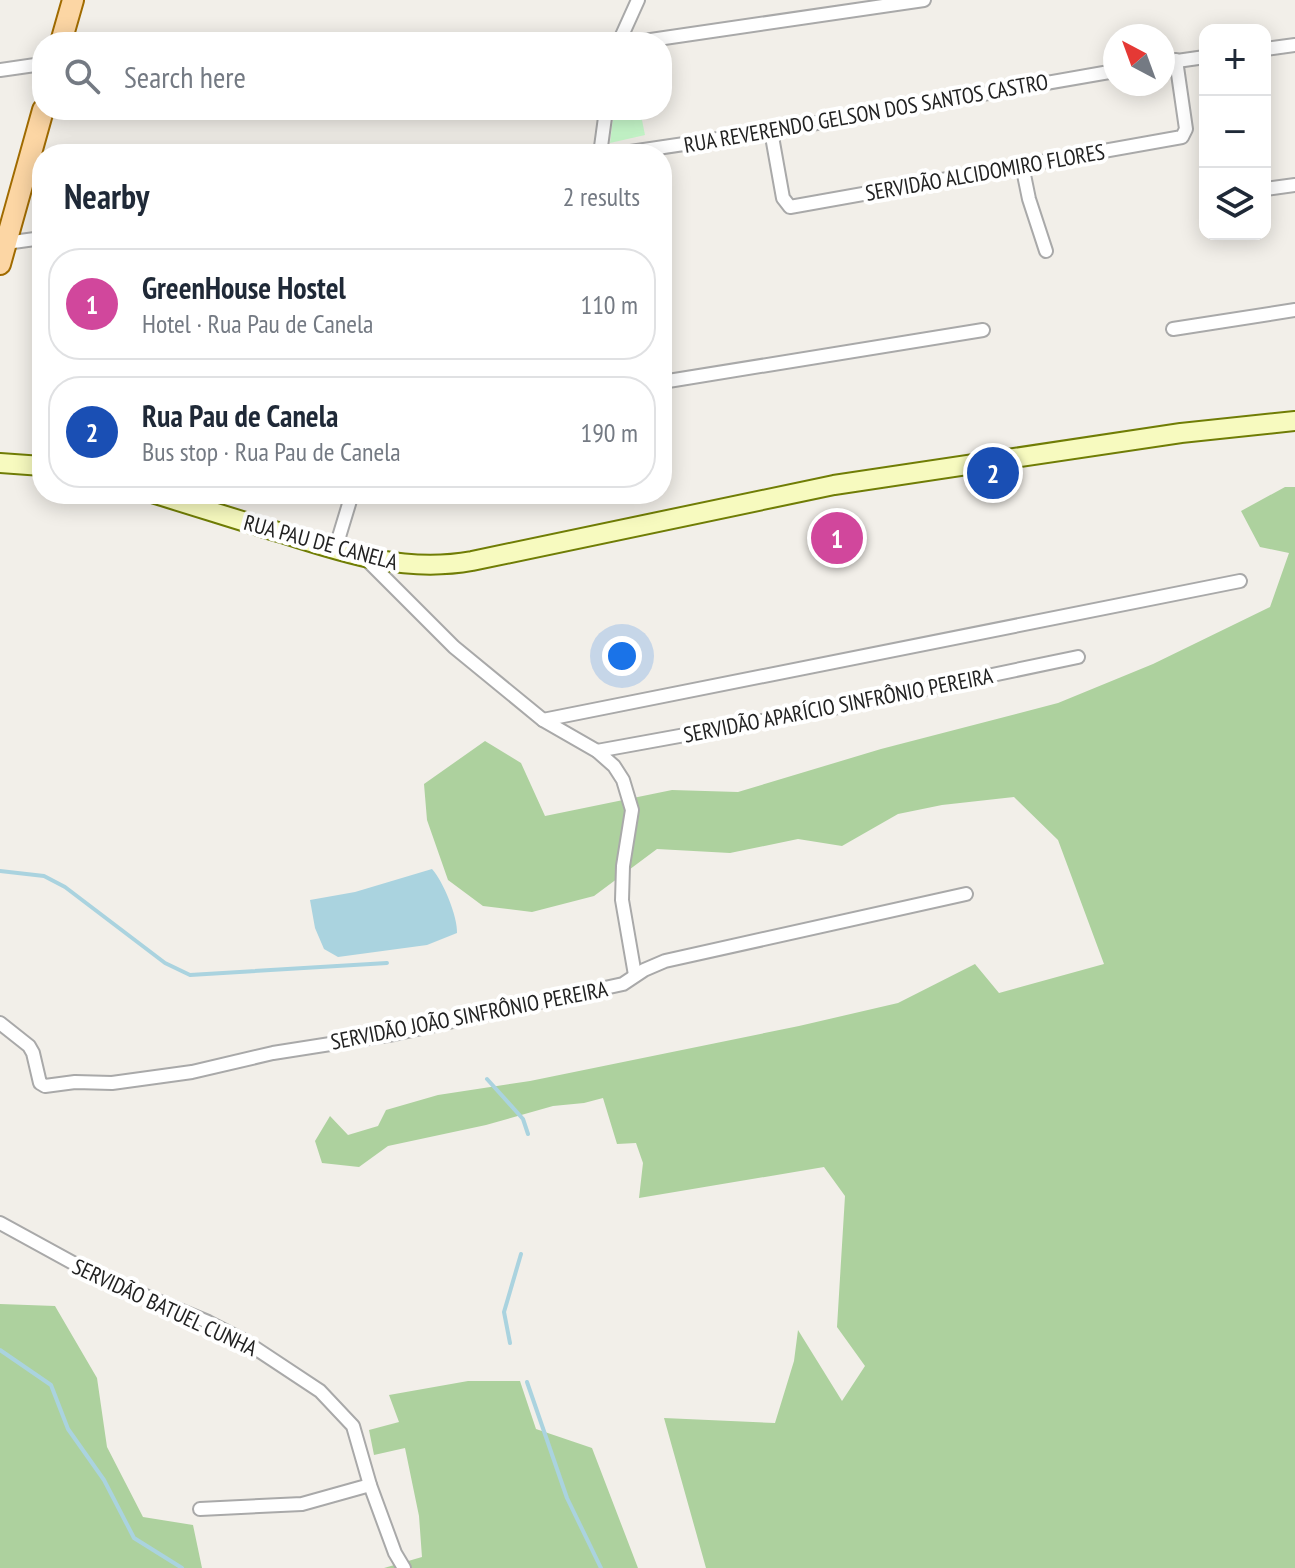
<!DOCTYPE html>
<html lang="en">
<head>
<meta charset="utf-8">
<style>
  :root { --surface:#fff; --page:#f6f6f7; --text:#1f2937; --muted:#747a83; --line:#e0e1e3; --accent:#7c3aed }
  body { margin:0; font-family:"PT Sans Narrow",sans-serif; background:var(--page); color:var(--text) }
  .controls { position:absolute; right:24px; top:24px; display:grid; overflow:hidden; border-radius:16px; box-shadow:0 4px 20px #0003 }
  .controls button { width:72px; height:72px; display:grid; place-items:center; padding:0; border:0; border-bottom:2px solid var(--line); background:var(--surface); color:var(--text); font:40px sans-serif }
  .compass { position:absolute; left:1103px; top:24px; width:72px; height:72px; border-radius:50%; background:var(--surface); box-shadow:0 4px 20px #0003; rotate:319deg }
  .you { position:absolute; left:622px; top:656px; width:28px; height:28px; margin:-20px; border:6px solid #fff; border-radius:50%; background:#1a73e8; box-shadow:0 0 0 12px #1a73e833 }
  .badge { display:grid; place-items:center; width:52px; height:52px; border-radius:50%; background:var(--accent); color:#fff; font-size:26px; font-weight:700 }
  .pin { position:absolute; translate:-50% -50%; border:4px solid #fff; box-shadow:0 2px 8px #0006 }
  .list { margin:0; padding:0; list-style:none }
  h2 { display:flex; justify-content:space-between; align-items:center; height:104px; margin:0; padding:0 32px; font-size:34px }
  h2 small { font-size:26px; font-weight:400; color:var(--muted) }
  .list li { display:grid; grid-template-columns:52px 1fr auto; gap:24px; align-items:center; box-sizing:border-box; height:112px; margin:0 16px 16px; padding:0 16px; border:2px solid var(--line); border-radius:32px }
  .list b { display:block; font-size:30px; white-space:nowrap }
  .list p { margin:0; font-size:26px; white-space:nowrap; color:var(--muted) }
  .list em { font-size:26px; font-style:normal; color:var(--muted) }
  .icon { flex:none; width:44px; height:44px; fill:none; stroke:currentColor; stroke-width:2; stroke-linecap:round; stroke-linejoin:round }
  .map { position:relative; flex:none; width:1295px; height:1568px; overflow:hidden }
  .search { position:absolute; background:var(--surface); box-shadow:0 4px 20px #0003; left:32px; top:32px; width:640px; height:88px; display:flex; align-items:center; gap:20px; box-sizing:border-box; padding:0 28px; border-radius:32px; color:var(--muted); font-size:30px }
  .panel { position:absolute; background:var(--surface); box-shadow:0 4px 20px #0003; left:32px; top:144px; width:640px; height:360px; border-radius:32px }
  .map>svg:first-child { display:block }
</style>
</head>
<body>
<div class="map">
<svg width="1295" height="1568" viewBox="0 0 1295 1568">
  <rect width="100%" height="100%" fill="#f2efe9"/>
  <g fill="#add19e">
    <path d="M1285,487H1295V1568H706L664,1418L775,1423L794,1361L798,1330L842,1401L865,1366L837,1327L845,1196L824,1167L639,1198L643,1163L636,1143L617,1144L603,1098L584,1103L553,1106L486,1125L388,1146L359,1167L322,1163L315,1141L330,1116L348,1135L378,1126L386,1110L438,1095L530,1081L799,1026L898,1003L975,964L999,993L1104,964L1058,840L1014,797L942,805L898,814L842,846L798,839L730,853L657,849L594,896L532,912L483,906L448,880L427,820L424,784L485,741L521,763L545,816L672,790L738,792L881,749L1058,703L1153,664L1270,607L1289,553L1260,547L1241,511Z"/>
    <path d="M0,1304L55,1306L97,1378L107,1447L143,1517L193,1525L202,1568H0Z"/>
    <path d="M468,1381H520L536,1429L592,1448L638,1568H384L422,1557L419,1516L405,1448L374,1455L369,1430L399,1422L389,1395Z"/>
  </g>
  <path fill="#c8facc" d="M614,110H640L645,135L610,143Z"/>
  <path fill="#aad3df" d="M432,869C443,881 458,917 457,933L427,945L338,957L324,949L315,928L310,900L355,892Z"/>
  <g fill="none" stroke-linecap="round" stroke-linejoin="round">
    <g stroke="#aad3df" stroke-width="4">
      <path d="M0,871L44,876L65,887L165,963L190,975L387,963"/>
      <path d="M487,1079L523,1119L528,1134"/>
      <path d="M510,1343L504,1312L521,1254"/>
      <path d="M0,1350L51,1385L68,1429L104,1480L134,1538L182,1568"/>
      <path d="M527,1382L567,1498L601,1568"/>
    </g>
    <g stroke="#a9a9a9" stroke-width="16">
      <g id="street">
        <path d="M619,42L638,0"/>
        <path d="M637,42L924,0"/>
        <path d="M1265,49L1295,45"/>
        <path d="M1163,63L1205,57"/>
        <path d="M0,70L42,64"/>
        <path d="M771,131L783,198L790,207L1182,137L1186,129L1176,60"/>
        <path d="M600,154L606,110"/>
        <path d="M617,154L771,131L1115,71"/>
        <path d="M1022,165L1029,199L1046,251"/>
        <path d="M1265,189L1295,185"/>
        <path d="M6,243L42,238"/>
        <path d="M1173,329L1295,310"/>
        <path d="M662,382L983,330"/>
        <path d="M335,550L352,494"/>
        <path d="M366,559L454,647L543,720L597,751L614,766L623,780L632,810L623,866L622,900L635,975"/>
        <path d="M543,720L1240,581"/>
        <path d="M597,751L839,707L1078,657"/>
        <path d="M0,1023L29,1046L33,1053L40,1083L45,1086L75,1082L112,1083L192,1072L273,1053L394,1034L623,984L644,970L665,961L966,894"/>
        <path d="M0,1223L95,1275L208,1322L243,1340L320,1391L353,1426L370,1485L395,1553L404,1568"/>
        <path d="M200,1509L302,1504L370,1485"/>
      </g>
    </g>
    <g stroke="#707d05" stroke-width="22">
      <g id="secondary">
        <path d="M0,463L42,466"/>
        <path d="M155,494C198,507 241,521 285,534C347,554 406,573 472,561L834,485L1181,433L1295,421"/>
      </g>
    </g>
    <g stroke="#a06b00" stroke-width="24">
      <g id="primary">
        <path d="M61,42L73,0"/>
        <path d="M0,264L43,110"/>
      </g>
    </g>
    <use href="#street" stroke="#fff" stroke-width="12"/>
    <use href="#secondary" stroke="#f7fabf" stroke-width="18"/>
    <use href="#primary" stroke="#fcd6a4" stroke-width="20"/>
  </g>
  <g text-anchor="middle" stroke-width="8" stroke-linejoin="round" paint-order="stroke">
    <g font-size="22" fill="#222" stroke="#fff">
      <text transform="translate(866 113) rotate(-10)" y="8">RUA REVERENDO GELSON DOS SANTOS CASTRO</text>
      <text transform="translate(985 172) rotate(-10)" y="8">SERVIDÃO ALCIDOMIRO FLORES</text>
      <text transform="translate(321 542) rotate(15)" y="8">RUA PAU DE CANELA</text>
      <text transform="translate(838 705) rotate(-11)" y="8">SERVIDÃO APARÍCIO SINFRÔNIO PEREIRA</text>
      <text transform="translate(469 1015) rotate(-11)" y="8">SERVIDÃO JOÃO SINFRÔNIO PEREIRA</text>
      <text transform="translate(165 1307) rotate(25)" y="8">SERVIDÃO BATUEL CUNHA</text>
    </g>
  </g>
</svg>
<div class="controls">
<button>+</button>
<button>−</button>
<button><svg class="icon" aria-label="layers" viewBox="0 0 24 24"><path d="M12 4l9 5-9 5-9-5zM3 14l9 5 9-5"/></svg></button>
</div>
<svg class="compass" viewBox="-18 -18 36 36"><path d="M0-13l5 13h-10z" fill="#e53935"/><path d="M0 13l5-13h-10z" fill="#747a83"/></svg>
<div class="you"></div>
<div class="pin badge" style="left:837px;top:538px;background:#d1479c">1</div>
<div class="pin badge" style="left:993px;top:473px;background:#1a4fb4">2</div>
<div class="search"><svg class="icon" aria-label="search" viewBox="0 0 24 24"><circle cx="10" cy="10" r="6"/><path d="M15 15l6 6"/></svg>Search here</div>
<section class="panel">
<h2>Nearby<small>2 results</small></h2>
<ul class="list">
<li><span class="badge" style="background:#d1479c">1</span><div><b>GreenHouse Hostel</b><p>Hotel · Rua Pau de Canela</p></div><em>110 m</em></li>
<li><span class="badge" style="background:#1a4fb4">2</span><div><b>Rua Pau de Canela</b><p>Bus stop · Rua Pau de Canela</p></div><em>190 m</em></li>
</ul>
</section>
</div>
</body>
</html>
